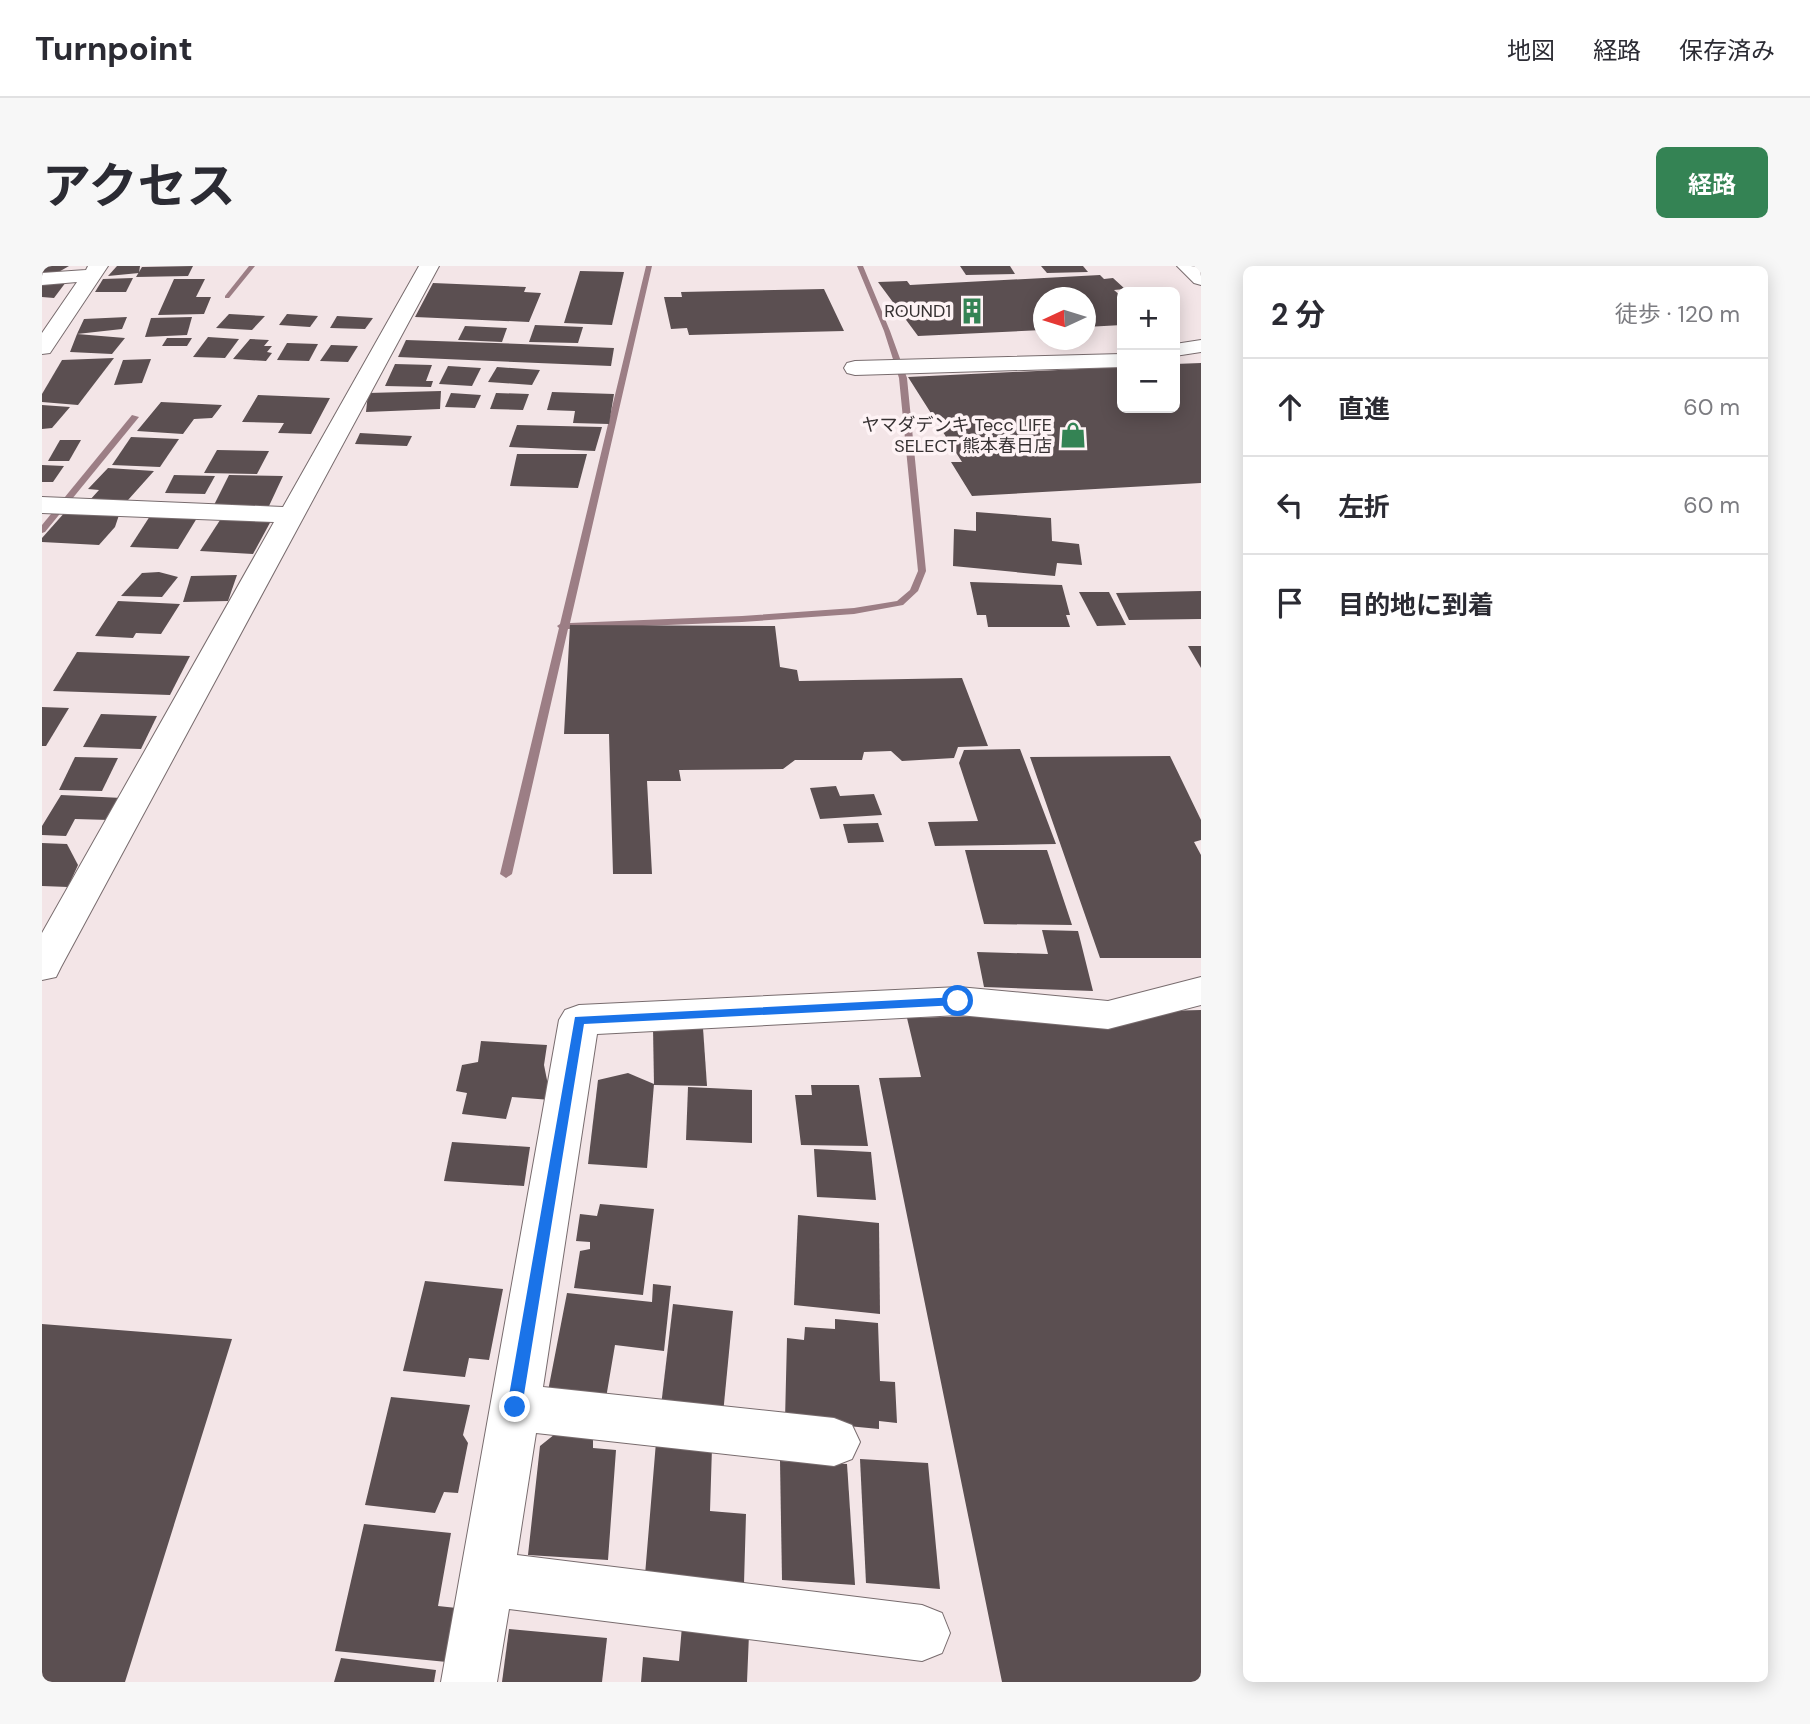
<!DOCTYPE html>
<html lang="ja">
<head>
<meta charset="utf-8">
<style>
  :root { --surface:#fff; --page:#f7f7f7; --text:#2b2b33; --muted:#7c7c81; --line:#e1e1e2; --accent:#348354 }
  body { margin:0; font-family:"DM Sans","Noto Sans JP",sans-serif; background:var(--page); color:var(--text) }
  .controls { position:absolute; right:21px; top:21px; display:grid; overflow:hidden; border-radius:10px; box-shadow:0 4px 18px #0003 }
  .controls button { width:63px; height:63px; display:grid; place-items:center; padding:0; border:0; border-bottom:2px solid var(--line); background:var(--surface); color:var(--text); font:35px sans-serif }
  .compass { position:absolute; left:991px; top:21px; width:63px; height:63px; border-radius:50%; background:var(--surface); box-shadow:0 4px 18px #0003; rotate:266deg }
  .stop { position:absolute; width:21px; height:21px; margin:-16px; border:5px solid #1a73e8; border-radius:50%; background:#fff }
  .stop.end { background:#1a73e8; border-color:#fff; box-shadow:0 2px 7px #0008 }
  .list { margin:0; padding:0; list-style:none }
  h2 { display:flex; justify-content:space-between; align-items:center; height:91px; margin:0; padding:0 28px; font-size:30px }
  h2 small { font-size:23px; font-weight:400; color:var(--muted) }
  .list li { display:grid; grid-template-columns:46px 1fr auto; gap:21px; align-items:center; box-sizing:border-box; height:98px; padding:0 28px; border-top:2px solid var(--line) }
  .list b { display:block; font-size:26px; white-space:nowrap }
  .list em { font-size:23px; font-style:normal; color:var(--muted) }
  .icon { flex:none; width:38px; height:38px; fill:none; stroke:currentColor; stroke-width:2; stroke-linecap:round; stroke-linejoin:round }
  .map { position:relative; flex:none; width:1159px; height:1416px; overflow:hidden; border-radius:10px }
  header { display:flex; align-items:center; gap:42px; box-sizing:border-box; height:98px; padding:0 35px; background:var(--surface); border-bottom:2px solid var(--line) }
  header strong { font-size:33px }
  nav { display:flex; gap:38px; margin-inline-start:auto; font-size:24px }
  .intro { display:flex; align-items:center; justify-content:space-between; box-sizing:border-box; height:168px; padding:0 42px }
  h1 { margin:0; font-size:49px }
  .button { padding:18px 32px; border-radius:10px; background:var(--accent); color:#fff; font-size:24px; font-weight:700 }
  main { display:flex; gap:42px; padding:0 42px }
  aside { flex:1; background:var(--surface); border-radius:10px; box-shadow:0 4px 18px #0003 }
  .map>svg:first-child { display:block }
</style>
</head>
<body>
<header>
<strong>Turnpoint</strong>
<nav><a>地図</a><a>経路</a><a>保存済み</a></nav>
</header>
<div class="intro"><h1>アクセス</h1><a class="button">経路</a></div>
<main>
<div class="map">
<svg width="1159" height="1416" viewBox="0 0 1159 1416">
  <rect width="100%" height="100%" fill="#f3e5e7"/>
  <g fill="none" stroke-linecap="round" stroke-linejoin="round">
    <g fill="#9c7e85" fill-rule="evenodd">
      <path d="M207,0H213L187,32H183V30Z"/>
      <path d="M604,0H610L528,357L700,350L812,342L855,335L868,324L876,305L857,112L842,65L815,0H821L848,65L865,112L884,305L876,325L861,339L812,348L700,356L526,363L470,608L464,612L458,608L517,362L515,360L518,358Z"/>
      <path d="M90,149L97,151L3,266L0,267V259Z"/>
    </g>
  </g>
  <g fill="#5b4f51">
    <path d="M0,0H27L8,11L0,10Z"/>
    <path d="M75,0H98L97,7L66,10Z"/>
    <path d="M151,0L146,10L94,11L100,1Z"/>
    <path d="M918,0H968L973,8L924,9Z"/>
    <path d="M999,0H1041L1046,6L1005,7Z"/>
    <path d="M538,5L582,6L570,59L522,57Z"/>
    <path d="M1058,9L1062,13L1071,12L1083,23L1072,24L1080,31V59L1044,61V32H1001V64L876,70L836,16L865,15L868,19Z"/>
    <path d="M91,12L84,26H53L61,13Z"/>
    <path d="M132,13H163L154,31H169L162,48L116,49Z"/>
    <path d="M0,16H24L12,32L0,31Z"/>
    <path d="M391,17L484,21L482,26L499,27L487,56L373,51Z"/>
    <path d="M782,23L802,65L647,69L645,62L629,63L622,31H640L639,26Z"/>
    <path d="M187,48L223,50L210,64L174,62Z"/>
    <path d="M245,48L276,50L268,61L237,59Z"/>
    <path d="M295,50L331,52L323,63L288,62Z"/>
    <path d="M85,51L80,63L35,68L83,72L70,88L28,86L35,68L42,53Z"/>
    <path d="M150,51L145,69L103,71L109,52Z"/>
    <path d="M493,59L541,61L536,77L487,76Z"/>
    <path d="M423,60L465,62L460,76L416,74Z"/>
    <path d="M166,71L197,73L183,92L151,91Z"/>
    <path d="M125,72H150L145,80H120Z"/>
    <path d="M208,73L227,74L222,80H230L225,86L230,87L224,95L191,93Z"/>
    <path d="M364,74L479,78L572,82L569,100L356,91Z"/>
    <path d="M245,77L276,78L267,95L235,94Z"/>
    <path d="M289,79L316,80L306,96L278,95Z"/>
    <path d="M72,92L36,139L0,136V128L20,94Z"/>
    <path d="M109,93L100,117L72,119L81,94Z"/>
    <path d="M1159,97V217L930,230L909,196H920L866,111L1080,101V142H1133V98Z"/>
    <path d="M353,98L390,99L384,115H391L389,121L343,120Z"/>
    <path d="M406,100L439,102L430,120L397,118Z"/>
    <path d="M455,101L498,104L490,119L446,116Z"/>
    <path d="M399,125L398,143L324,146L326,127Z"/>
    <path d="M510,126L572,128L567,158L531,157L533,145L505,144Z"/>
    <path d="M409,127L439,129L433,142L403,141Z"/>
    <path d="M454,127L487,128L481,144L448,143Z"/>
    <path d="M216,129L288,132L269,168L236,167L242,157L200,156Z"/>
    <path d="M119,136L180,139L170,152L152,153L141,168L95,165Z"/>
    <path d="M0,139L28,141L10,162L0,163Z"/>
    <path d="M475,159L560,161L553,185L467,181Z"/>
    <path d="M318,167L370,170L365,180L313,178Z"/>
    <path d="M89,171L137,173L118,201L70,199Z"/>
    <path d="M18,174H39L27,195H6Z"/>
    <path d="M175,184L227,185L215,208L162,207Z"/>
    <path d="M475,188H545L536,222L468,220Z"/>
    <path d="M0,199L22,200L11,216H0Z"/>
    <path d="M66,202L112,205L86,234L47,235L57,224L46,223Z"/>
    <path d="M132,209L173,210L163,228L123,227Z"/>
    <path d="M187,209L241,210L227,240L172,239Z"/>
    <path d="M24,245L78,246L73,261L57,279L0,276V272Z"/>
    <path d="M934,246L1009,252L1010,275L1037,278L1040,299L1015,297L1013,310L911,300L912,263L934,265Z"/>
    <path d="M108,250L155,252L136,283L88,281Z"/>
    <path d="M180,251L230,253L211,288L158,285Z"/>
    <path d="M117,306L136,311L120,331L79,330L100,307Z"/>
    <path d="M195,309L186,335L141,336L149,310Z"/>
    <path d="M928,316L1020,319L1028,349H1024L1028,361H946L944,349H935Z"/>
    <path d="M1159,325V353L1087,354L1074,327Z"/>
    <path d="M1037,326H1067L1084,359L1055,360Z"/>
    <path d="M76,335L138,338L119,368L94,367L91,372L53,370Z"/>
    <path d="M528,359L733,360L738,401L755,404L757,415L920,412L946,480L916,481L912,492L860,495L849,485L822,486L820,494H753L741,503L637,504L639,515H605L610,608H571L567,468H522Z"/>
    <path d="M1146,380H1159V402Z"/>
    <path d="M35,386L148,390L128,429L11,425Z"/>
    <path d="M0,441L27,442L4,480H0Z"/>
    <path d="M59,448L115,450L99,483L41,481Z"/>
    <path d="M978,483L1014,578L893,580L886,556L936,555L917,497L922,484Z"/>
    <path d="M1128,490L1159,554V574L1152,576L1159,589V692H1058L988,491Z"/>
    <path d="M33,491L76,492L60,525L17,524Z"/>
    <path d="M794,520L798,530L832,528L840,549L778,553L768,522Z"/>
    <path d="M19,529L80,532L67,554L33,553L24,570L0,569V560Z"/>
    <path d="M836,557L842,576L806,577L801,558Z"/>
    <path d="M0,577L25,578L36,599L26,621L0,620Z"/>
    <path d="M923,584H1005L1030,659L942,658Z"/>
    <path d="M1000,664L1036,665L1051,725L942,721L935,686L1006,688Z"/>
    <path d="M1159,744V1416H960L837,812L879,811L865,752Z"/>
    <path d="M611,762H661L665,820L612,819Z"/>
    <path d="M439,775L505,779L502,799L509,834L470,831L464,853L420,848L425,827L414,825L420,799L436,796Z"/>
    <path d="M586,807L612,818L605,902L546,898L556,814Z"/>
    <path d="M769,819H817L826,880L759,879L753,829H770Z"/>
    <path d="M646,821L710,824V877L644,874Z"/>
    <path d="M410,876L488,881L482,920L402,915Z"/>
    <path d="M772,883L829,886L834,934L775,931Z"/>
    <path d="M558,938L612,943L601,1029L532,1022L538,985L548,983V976L534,975L538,948L555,950Z"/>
    <path d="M756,949L837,957L838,1048L752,1039Z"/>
    <path d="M383,1015L461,1023L447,1094L427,1092L423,1111L361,1105Z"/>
    <path d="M611,1018L629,1020L622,1085L573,1079L564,1132L506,1125L525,1027L610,1036Z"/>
    <path d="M631,1038L691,1045L681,1148L619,1140Z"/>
    <path d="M793,1053L836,1057L838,1115L853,1116L855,1157L837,1155V1163L743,1154L745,1072L762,1074L763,1061L793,1063Z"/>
    <path d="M0,1058L190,1073L83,1416H0Z"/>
    <path d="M349,1131L428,1139L421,1169L426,1177L416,1227L402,1226L393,1247L323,1239Z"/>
    <path d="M513,1168L551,1171V1182L574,1184L566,1294L486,1289L498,1180Z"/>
    <path d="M614,1176L670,1181L668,1245L704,1248L702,1318L603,1309Z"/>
    <path d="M818,1193L886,1197L898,1323L824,1317Z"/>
    <path d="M738,1195L805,1198L813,1319L740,1314Z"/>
    <path d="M322,1258L409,1267L396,1340L424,1343L415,1397L293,1385Z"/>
    <path d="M640,1360L707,1368L705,1416H599L601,1391L637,1395Z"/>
    <path d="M467,1363L565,1372L560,1416H460Z"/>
    <path d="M299,1392L394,1404L392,1416H292Z"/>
  </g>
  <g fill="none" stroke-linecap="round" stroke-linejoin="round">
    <g stroke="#786c6e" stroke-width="2">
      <g id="minor">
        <path d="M46,0H66L8,87L0,88V67L35,16L0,19V7L44,4Z"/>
        <path d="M377,0H397L19,701L14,711L0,714V667L232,256L0,247V231L241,241Z"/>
        <path d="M1159,74V86L1133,90V78Z"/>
        <path d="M1080,88V101L813,109L805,107L802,102L805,97L813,95Z"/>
        <path d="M1159,711V739L1066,763L917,749L555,768L501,1121L792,1152L810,1159L818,1176L810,1193L792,1200L494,1167L475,1289L880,1339L900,1347L908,1367L900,1387L880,1395L467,1343L455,1416H399L517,754L523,744L537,739L917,721L1066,735Z"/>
      </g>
    </g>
    <g stroke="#786c6e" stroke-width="2">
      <path id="major" d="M1135,0H1156L1159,2V19L1152,17Z"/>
    </g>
    <use href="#minor" fill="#fff" fill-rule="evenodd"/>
    <use href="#major" fill="#fff" fill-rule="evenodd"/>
  </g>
  <path fill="#1a73e8" d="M916,731L922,735L916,739L542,758L480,1141L473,1148L468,1146L465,1141L533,751Z"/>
  <defs>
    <g id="building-bare" transform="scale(2.1)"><path d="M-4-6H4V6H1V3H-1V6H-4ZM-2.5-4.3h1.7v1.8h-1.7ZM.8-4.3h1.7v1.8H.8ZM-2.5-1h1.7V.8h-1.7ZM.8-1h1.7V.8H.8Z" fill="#348354" stroke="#fef3f5" stroke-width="2.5" paint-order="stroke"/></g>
    <g id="shop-bare" transform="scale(2.1)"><path d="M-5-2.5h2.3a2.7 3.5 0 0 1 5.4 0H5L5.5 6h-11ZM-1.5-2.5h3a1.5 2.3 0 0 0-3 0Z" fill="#348354" stroke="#fef3f5" stroke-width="2.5" paint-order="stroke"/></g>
  </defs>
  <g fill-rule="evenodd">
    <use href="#building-bare" x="930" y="45"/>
    <use href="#shop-bare" x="1031" y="169"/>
  </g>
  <g text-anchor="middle" stroke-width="7" stroke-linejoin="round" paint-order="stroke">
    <g font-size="18" fill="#363132" stroke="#fef3f5" text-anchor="end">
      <text x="909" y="51">ROUND1</text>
      <text x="1010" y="165">ヤマダデンキ Tecc LIFE<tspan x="1010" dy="21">SELECT 熊本春日店</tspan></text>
    </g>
  </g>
</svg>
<div class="controls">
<button>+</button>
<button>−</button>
</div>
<svg class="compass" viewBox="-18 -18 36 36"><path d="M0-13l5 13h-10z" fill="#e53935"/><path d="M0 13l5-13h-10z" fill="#7c7c81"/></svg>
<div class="stop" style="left:916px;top:735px"></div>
<div class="stop end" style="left:473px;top:1141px"></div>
</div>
<aside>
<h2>2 分<small>徒歩 · 120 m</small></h2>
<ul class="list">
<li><svg class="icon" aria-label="ahead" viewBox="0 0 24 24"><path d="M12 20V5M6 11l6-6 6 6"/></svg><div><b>直進</b></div><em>60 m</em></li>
<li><svg class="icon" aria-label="left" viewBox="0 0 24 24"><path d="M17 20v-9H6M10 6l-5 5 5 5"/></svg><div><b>左折</b></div><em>60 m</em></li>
<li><svg class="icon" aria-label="arrive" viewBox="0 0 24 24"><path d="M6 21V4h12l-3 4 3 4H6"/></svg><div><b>目的地に到着</b></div></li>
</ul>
</aside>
</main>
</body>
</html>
